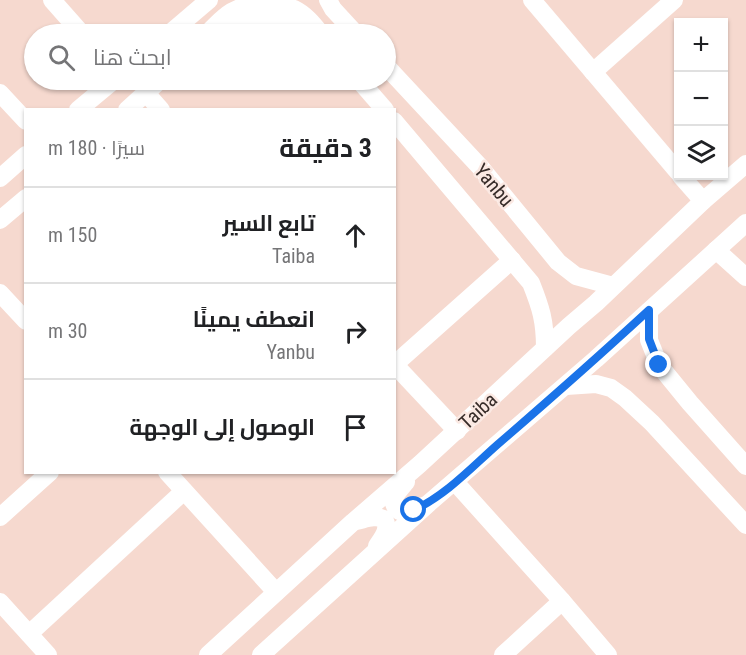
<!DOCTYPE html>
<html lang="ar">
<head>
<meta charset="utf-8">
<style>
  :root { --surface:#fff; --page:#f2f2f2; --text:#202124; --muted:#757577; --line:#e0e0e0 }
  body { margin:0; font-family:"Roboto Condensed",Cairo,sans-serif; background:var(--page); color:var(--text); direction:rtl }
  .controls { position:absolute; right:18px; top:18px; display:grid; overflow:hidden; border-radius:0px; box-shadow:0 2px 4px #0004 }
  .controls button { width:54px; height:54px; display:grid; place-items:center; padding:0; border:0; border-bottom:2px solid var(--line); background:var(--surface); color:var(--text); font:30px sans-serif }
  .stop { position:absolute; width:18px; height:18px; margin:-14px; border:4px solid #1a73e8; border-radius:50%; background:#fff }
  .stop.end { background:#1a73e8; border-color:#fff; box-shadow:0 2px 6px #0008 }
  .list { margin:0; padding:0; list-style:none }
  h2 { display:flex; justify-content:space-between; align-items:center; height:78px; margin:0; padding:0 24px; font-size:26px }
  h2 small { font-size:20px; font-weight:400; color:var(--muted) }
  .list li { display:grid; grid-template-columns:39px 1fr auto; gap:18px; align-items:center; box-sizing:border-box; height:96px; padding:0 24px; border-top:2px solid var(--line) }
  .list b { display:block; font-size:22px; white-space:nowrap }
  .list p { margin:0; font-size:20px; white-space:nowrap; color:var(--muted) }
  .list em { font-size:20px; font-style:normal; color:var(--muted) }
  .icon { flex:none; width:33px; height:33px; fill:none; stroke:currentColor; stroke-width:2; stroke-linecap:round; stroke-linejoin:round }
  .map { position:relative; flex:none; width:746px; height:655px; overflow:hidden; direction:ltr }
  .search { position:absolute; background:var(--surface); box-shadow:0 2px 4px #0004; left:24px; top:24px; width:372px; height:66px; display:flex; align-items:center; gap:15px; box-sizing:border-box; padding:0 21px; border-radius:33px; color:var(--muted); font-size:22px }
  .panel { position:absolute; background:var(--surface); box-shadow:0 2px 4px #0004; left:24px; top:108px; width:372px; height:366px; border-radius:0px; direction:rtl }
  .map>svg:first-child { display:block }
</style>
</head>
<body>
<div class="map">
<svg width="746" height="655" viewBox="0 0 746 655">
  <rect width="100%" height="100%" fill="#f6d9cf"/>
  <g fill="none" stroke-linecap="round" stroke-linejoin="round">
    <g stroke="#fff" stroke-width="18">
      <path d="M52,0L82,34"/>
      <path d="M328,0L333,9L356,34"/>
      <path d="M532,0L678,172"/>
      <path d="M220,28C240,21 260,15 280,20C290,23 301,30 310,34"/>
      <path d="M169,34L209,0"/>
      <path d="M207,34C213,28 220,20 227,15C244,2 275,0 294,9C306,15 313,24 321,34"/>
      <path d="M386,66L481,168L558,262L576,276L613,286"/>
      <path d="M593,72L674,0"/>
      <path d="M359,80L385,110"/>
      <path d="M0,93L26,121"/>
      <path d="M146,93L161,110"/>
      <path d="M78,110L114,80"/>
      <path d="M127,110L160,80"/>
      <path d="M394,121L531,283C541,308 545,321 545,348"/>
      <path d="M681,176L703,201"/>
      <path d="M0,178L26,155"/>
      <path d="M0,220L26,198"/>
      <path d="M716,250L746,277"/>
      <path d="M0,293L26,321"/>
      <path d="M649,311V340L659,365L690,403L746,466"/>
      <path d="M394,364L457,431"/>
      <path d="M395,364L512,260"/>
      <path d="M566,386L596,384L611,388L625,398L652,423L746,525"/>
      <path d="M167,472L276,592"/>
      <path d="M406,482C402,487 396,493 394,498C393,502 394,504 396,508C403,517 414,510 423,506"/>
      <path d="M455,482L562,601L608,655"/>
      <path d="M0,517L50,472"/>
      <path d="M356,521C366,519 374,515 384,519C390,529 383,537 377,546"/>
      <path d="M0,602L48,655"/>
      <path d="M29,634L184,491"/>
      <path d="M208,655L353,522L420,464L569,326L596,303L703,201L746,164"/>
      <path d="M261,655L429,503L596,359L746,223"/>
      <path d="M503,655L562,601"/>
    </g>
  </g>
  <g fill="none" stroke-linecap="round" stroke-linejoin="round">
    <path stroke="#1a73e8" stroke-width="8" d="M414,510C446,495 471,468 497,445C548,401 599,356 649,310V339L659,365"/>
  </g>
  <g text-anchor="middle" stroke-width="5" stroke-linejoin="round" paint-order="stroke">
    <g font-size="20" fill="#372c29" stroke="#fbe9e3">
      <text transform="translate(494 185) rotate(50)" y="7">Yanbu</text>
      <text transform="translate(478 411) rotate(-43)" y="7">Taiba</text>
    </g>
  </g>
</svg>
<div class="controls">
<button>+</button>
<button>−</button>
<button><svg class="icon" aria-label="layers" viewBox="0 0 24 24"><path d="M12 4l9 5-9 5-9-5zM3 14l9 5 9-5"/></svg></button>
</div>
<div class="stop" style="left:414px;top:510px"></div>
<div class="stop end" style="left:659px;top:365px"></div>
<div class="search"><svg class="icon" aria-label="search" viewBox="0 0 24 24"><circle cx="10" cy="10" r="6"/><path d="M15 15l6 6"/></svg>ابحث هنا</div>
<section class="panel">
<h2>3 دقيقة<small>سيرًا · 180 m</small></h2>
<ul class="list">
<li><svg class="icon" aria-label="ahead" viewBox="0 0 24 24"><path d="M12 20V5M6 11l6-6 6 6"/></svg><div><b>تابع السير</b><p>Taiba</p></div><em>150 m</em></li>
<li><svg class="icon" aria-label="right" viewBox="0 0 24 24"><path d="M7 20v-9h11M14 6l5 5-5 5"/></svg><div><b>انعطف يمينًا</b><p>Yanbu</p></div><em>30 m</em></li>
<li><svg class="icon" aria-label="arrive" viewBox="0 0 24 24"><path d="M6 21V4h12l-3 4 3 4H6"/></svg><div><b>الوصول إلى الوجهة</b></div></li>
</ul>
</section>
</div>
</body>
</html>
